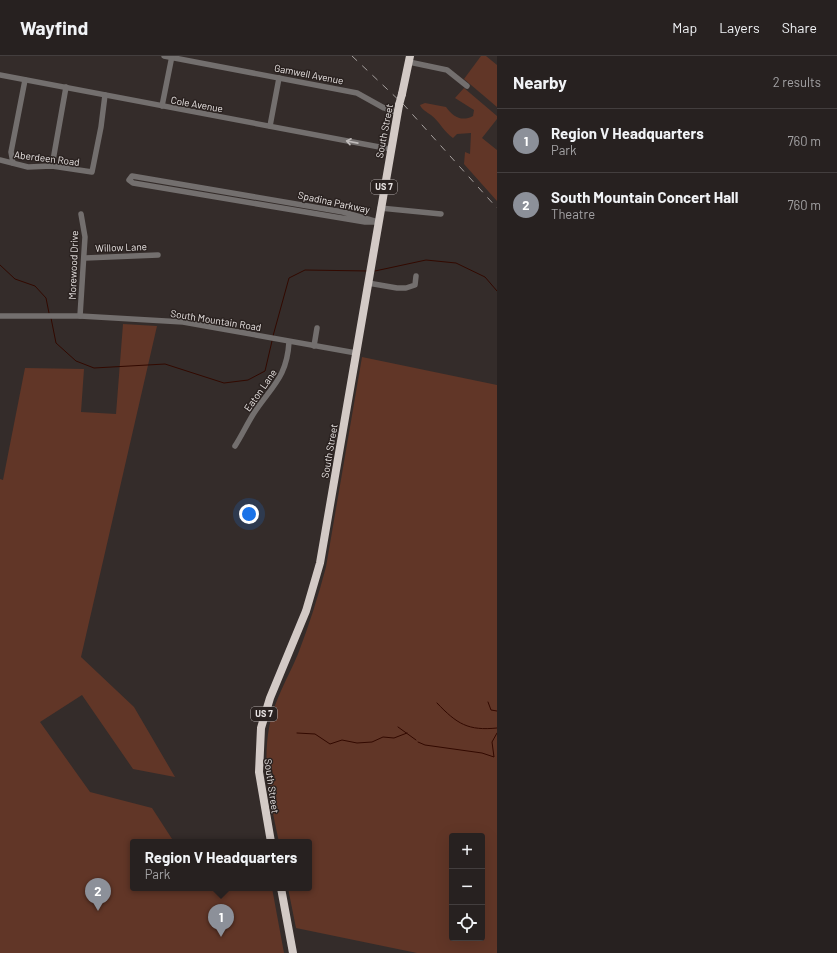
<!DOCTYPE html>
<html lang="en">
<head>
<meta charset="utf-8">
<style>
  :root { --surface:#272120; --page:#2f2929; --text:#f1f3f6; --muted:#a4a3a5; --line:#433e3e; --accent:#8c9099 }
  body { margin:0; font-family:Barlow,sans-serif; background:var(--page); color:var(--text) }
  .controls { position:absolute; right:12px; bottom:12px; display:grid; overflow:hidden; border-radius:4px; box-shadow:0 4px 16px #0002 }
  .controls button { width:36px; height:36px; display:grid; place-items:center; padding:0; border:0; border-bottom:1px solid var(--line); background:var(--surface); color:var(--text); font:20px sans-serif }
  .you { position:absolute; left:249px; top:458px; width:14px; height:14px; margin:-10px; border:3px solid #fff; border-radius:50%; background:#1a73e8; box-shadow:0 0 0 6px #1a73e833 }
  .badge { display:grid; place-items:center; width:26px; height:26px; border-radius:50%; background:var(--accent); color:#fff; font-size:13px; font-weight:700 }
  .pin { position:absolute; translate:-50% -33px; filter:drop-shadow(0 1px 2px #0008) }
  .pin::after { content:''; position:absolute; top:21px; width:14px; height:12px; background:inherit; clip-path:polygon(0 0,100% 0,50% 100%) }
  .popup { position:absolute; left:130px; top:783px; width:182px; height:52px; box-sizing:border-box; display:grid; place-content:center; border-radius:4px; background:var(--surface); filter:drop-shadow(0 1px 3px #0005); font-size:13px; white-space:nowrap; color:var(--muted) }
  .popup b { font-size:15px; color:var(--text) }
  .popup::after { content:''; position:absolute; left:50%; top:100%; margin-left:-8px; border:8px solid transparent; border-top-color:var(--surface) }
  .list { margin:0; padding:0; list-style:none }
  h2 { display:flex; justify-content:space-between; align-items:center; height:52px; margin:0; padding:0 16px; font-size:17px }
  h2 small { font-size:13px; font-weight:400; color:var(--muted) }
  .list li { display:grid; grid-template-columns:26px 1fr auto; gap:12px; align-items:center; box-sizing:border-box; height:64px; padding:0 16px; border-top:1px solid var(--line) }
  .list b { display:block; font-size:15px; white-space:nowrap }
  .list p { margin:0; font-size:13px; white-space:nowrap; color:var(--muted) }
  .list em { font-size:13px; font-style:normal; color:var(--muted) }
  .icon { flex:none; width:22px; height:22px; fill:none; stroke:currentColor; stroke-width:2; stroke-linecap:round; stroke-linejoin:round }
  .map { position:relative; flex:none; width:497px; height:897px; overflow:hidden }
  header { display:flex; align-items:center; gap:24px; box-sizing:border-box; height:56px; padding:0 20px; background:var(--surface); border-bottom:1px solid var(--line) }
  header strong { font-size:19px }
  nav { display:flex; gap:22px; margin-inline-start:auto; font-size:14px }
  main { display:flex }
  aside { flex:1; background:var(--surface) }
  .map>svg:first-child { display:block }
</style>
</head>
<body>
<header>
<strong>Wayfind</strong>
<nav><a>Map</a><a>Layers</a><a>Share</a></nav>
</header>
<main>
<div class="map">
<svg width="497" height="897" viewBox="0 0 497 897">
  <rect width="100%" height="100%" fill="#342c2a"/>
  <g fill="#613627" fill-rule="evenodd">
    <path d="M481,0H486L497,9V51L464,23Z"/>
    <path d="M464,32L497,60V63L482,82L497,94V145L464,108L465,96L470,98L471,77L457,78L453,82C444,76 440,66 431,59C427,56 422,54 420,49L425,47L446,51C453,61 462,66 473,60L474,54L455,42Z"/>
    <path d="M123,268L157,270L81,601L134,651L175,721L133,713L82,639L40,666L90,736L152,752L174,786H133V832H272L284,897H0V423L3,424L25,312L84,313L81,356L116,358Z"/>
    <path d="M362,301L497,329V897H417L296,872L288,832H309V786H279C271,748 262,711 269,672C273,646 288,622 298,598C309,569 318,541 326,511ZM452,780H482V882H452Z"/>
  </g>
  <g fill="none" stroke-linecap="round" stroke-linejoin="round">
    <g stroke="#320900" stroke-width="1">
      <path d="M0,209L15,223L35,230L46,242L49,257"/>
      <path d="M375,215L426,204L456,207L485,221L497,235"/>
      <path d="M51,262L56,287L76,305L94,312L165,308L224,327L248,324L265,315L272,285"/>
      <path d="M273,280L289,222L305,214L368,215"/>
      <path d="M488,646L491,654L497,655"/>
      <path d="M437,647C457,668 468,675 497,672"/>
      <path d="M398,671L416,684"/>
      <path d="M297,677L315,678L330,688L342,684L357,687L372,686L383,681L394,682L407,677"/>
      <path d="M418,686L425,689L482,697L494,701L492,686L497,677"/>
    </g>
    <g stroke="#736f6e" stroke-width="5.5">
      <path d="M164,0L357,37L384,52L398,57"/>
      <path d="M409,6L447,14L467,30"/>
      <path d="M0,19L390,93"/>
      <path d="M162,50L172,0"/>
      <path d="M270,70L279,22"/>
      <path d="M0,104L28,111L52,110L92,116L101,71L105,39"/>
      <path d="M13,107L11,96L25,24"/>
      <path d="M52,110L66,31"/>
      <path d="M132,120L343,156L378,166H365L133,127L129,124Z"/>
      <path d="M380,152L441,158"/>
      <path d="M85,202L158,199"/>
      <path d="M368,227L397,232H406L415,229L416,220"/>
      <path d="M0,260H80L183,266L356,297"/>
      <path d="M80,260L85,181L81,158"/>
      <path d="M314,290L317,272"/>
      <path d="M235,390C242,379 247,368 254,357C272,330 287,321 289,286"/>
    </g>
    <g stroke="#d3cac6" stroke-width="8">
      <path d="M402,38L410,0"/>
      <path d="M271,786L259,716L261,672L270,642L306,555L320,507L399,49"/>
      <path d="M281,832L293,897"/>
    </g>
    <path stroke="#a59f9d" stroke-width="1" stroke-dasharray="7 7" stroke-linecap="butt" d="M352,0L404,49L497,152"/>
    <path stroke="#d3cac6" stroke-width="8" d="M399,49L402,38"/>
  </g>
  <defs><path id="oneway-shaft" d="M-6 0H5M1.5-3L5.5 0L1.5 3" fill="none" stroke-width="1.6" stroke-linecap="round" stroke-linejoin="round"/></defs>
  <use stroke="#c0bcbb" href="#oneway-shaft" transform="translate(352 86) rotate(-169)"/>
  <g text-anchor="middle" stroke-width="3" stroke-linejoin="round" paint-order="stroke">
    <g fill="#2a2220" stroke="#b0aaa9" stroke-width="1">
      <rect x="371" y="124" width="26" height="14" rx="3"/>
      <rect x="251" y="651" width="26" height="14" rx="3"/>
    </g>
    <g font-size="9" font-weight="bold" fill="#eae5e4">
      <text x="384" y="134">US 7</text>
      <text x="264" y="661">US 7</text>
    </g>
    <g font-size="10" fill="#eae5e4" stroke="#2a2220">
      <text transform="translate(309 18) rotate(11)" y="4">Gamwell Avenue</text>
      <text transform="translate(197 48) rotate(10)" y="4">Cole Avenue</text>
      <text transform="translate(384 75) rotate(-79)" y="4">South Street</text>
      <text transform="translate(47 102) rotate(7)" y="4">Aberdeen Road</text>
      <text transform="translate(334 146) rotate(12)" y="4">Spadina Parkway</text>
      <text transform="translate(121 191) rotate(-2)" y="4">Willow Lane</text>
      <text transform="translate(73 209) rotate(-88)" y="4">Morewood Drive</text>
      <text transform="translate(216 264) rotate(9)" y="4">South Mountain Road</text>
      <text transform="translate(260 334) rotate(-55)" y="4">Eaton Lane</text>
      <text transform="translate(329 395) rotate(-80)" y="4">South Street</text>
      <text transform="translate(272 730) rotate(82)" y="4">South Street</text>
    </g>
  </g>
</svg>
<div class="controls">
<button>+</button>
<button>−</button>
<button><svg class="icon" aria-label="locate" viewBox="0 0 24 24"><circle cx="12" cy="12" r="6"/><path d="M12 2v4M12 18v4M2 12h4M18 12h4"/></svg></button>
</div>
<div class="you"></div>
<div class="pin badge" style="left:221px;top:881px">1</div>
<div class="popup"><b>Region V Headquarters</b>Park</div>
<div class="pin badge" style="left:98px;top:855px">2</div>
</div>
<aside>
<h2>Nearby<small>2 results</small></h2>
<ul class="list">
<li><span class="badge">1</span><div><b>Region V Headquarters</b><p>Park</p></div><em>760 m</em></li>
<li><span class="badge">2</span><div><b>South Mountain Concert Hall</b><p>Theatre</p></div><em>760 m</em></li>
</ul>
</aside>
</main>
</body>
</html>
